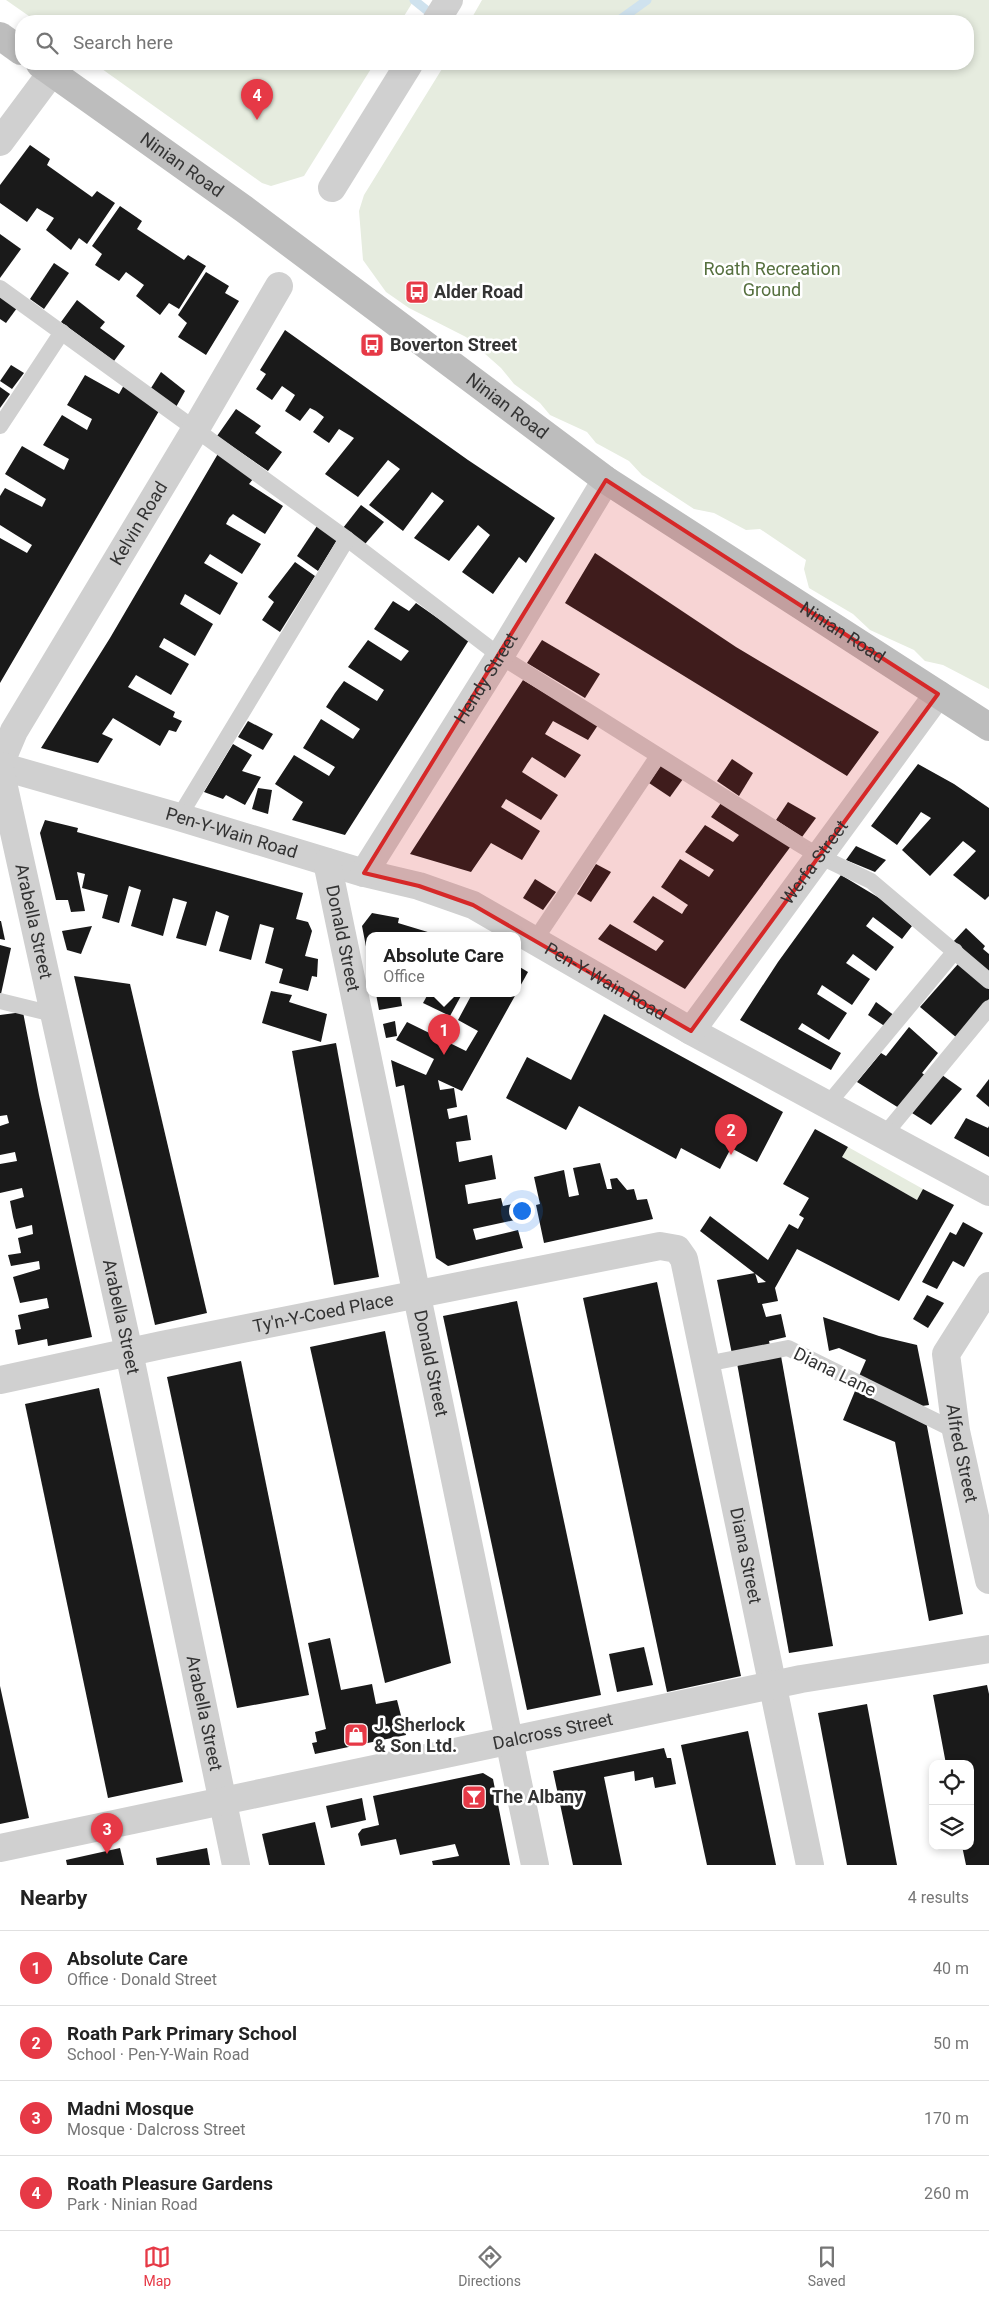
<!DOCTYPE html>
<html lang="en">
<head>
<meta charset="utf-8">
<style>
  :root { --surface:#fff; --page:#f6f6f6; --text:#222; --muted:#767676; --line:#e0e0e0; --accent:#e63946 }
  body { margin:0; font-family:Roboto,sans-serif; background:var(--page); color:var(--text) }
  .controls { position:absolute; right:15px; bottom:15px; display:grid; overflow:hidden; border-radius:10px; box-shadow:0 2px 8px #0003 }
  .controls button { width:45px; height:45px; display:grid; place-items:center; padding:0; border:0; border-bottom:1px solid var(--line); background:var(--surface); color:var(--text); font:25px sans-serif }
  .you { position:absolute; left:521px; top:1210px; width:18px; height:18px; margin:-12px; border:4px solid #fff; border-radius:50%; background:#1a73e8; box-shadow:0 0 0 8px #1a73e833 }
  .badge { display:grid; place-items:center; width:32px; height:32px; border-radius:50%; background:var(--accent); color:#fff; font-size:16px; font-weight:700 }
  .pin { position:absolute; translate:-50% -41px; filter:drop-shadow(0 1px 2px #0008) }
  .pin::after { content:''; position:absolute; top:26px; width:18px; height:15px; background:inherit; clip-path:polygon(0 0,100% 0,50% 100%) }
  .popup { position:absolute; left:366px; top:932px; width:155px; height:65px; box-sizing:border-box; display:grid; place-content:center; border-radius:10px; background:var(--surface); filter:drop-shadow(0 1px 4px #0005); font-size:16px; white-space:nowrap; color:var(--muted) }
  .popup b { font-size:19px; color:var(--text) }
  .popup::after { content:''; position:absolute; left:50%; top:100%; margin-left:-10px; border:10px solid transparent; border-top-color:var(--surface) }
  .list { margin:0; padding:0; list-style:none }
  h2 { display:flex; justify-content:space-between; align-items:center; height:65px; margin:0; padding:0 20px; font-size:21px }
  h2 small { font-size:16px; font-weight:400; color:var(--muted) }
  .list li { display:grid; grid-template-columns:32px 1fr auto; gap:15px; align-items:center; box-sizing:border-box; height:75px; padding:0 20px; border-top:1px solid var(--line) }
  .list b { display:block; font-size:19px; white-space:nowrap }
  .list p { margin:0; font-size:16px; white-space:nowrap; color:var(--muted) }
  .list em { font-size:16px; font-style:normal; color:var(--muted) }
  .icon { flex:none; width:28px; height:28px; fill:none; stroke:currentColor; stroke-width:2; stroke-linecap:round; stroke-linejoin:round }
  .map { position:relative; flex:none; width:989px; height:1865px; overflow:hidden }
  .search { position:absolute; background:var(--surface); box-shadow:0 2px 8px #0003; left:15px; right:15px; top:15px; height:55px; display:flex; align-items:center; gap:12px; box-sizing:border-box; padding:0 18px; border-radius:20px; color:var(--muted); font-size:19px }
  .sheet { height:365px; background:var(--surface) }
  nav { display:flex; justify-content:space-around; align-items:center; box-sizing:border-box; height:70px; border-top:1px solid var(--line); background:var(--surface); font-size:14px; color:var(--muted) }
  nav a { display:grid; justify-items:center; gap:2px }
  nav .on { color:var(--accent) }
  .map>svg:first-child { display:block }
</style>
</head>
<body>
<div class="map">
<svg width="989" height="1865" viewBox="0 0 989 1865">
  <rect width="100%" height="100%" fill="#fff"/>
  <g fill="#e6ecdf">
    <path d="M6,0H414L401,21H36Z"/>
    <path d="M482,0H989V689L943,665L925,661L914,650L870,630L853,614L809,588L804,569L806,560L760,529L746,530L714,513L694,509L642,475L629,461L596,443L587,432L550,415L540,403L514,384L501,368L466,337L409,308L386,292L363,260L359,211L364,195L445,64H968V21H470Z"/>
    <path d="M95,64H374L304,176L271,186L262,183Z"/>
    <path d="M848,1147L923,1189L917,1200L842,1157Z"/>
  </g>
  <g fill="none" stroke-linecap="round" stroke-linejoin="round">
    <g stroke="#cfe2ee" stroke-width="9">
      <path d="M414,0L435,17"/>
      <path d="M618,21L647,0"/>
    </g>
  </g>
  <g fill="#1a1a1a">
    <path d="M30,145L50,159L47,165L92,197L97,191L115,203L87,244L79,238L71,250L46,230L54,218L37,208L27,222L0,203V185Z"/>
    <path d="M120,206L142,221L137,229L184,260L188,255L206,266L179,309L169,303L160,315L136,296L144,285L126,272L119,281L95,265L102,254L92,246Z"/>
    <path d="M0,234L21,249L0,278Z"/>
    <path d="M54,263L69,273L44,309L30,299Z"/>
    <path d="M206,272L229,286L225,293L239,301L206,355L178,337L187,323L178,315Z"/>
    <path d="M0,295L17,308L6,323L0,319Z"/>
    <path d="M77,300L105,322L100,328L125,346L114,361L61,322Z"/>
    <path d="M285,330L468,460L555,518L526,563L519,557L493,594L462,572L490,535L478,525L449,561L414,538L444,501L432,492L403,531L369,505L400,469L388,460L358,497L325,474L354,438L339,429L329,443L313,432L324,417L316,411L310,408L300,421L285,411L295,395L282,386L272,400L256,389L266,374L260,370Z"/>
    <path d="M11,365L24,373L12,389L0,381Z"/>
    <path d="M161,372L185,391L176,407L151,388Z"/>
    <path d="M85,375L119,394L124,385L159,411L0,683V538L27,553L32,545L0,525V496L5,488L42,507L46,499L5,474L22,446L64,470L69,459L43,445L62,415L87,430L92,419L67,405Z"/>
    <path d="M0,387L10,394L0,408Z"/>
    <path d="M236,409L261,426L255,433L282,452L268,471L217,436Z"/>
    <path d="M219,452L253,479L249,484L283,506L265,534L233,514L229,518L226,524L261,544L242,574L210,554L204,563L238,583L220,615L185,594L180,604L213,624L195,656L164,638L159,647L189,664L171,695L136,675L128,687L175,712L173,717L182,721L176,732L169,730L160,746L113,718L102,734L113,739L98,763L41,748L110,638Z"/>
    <path d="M361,505L384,522L365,544L343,528Z"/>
    <path d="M317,526L337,540L318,571L297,556Z"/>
    <path d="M595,553L736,647L879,732L847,776L565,603Z"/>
    <path d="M295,562L315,576L280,632L262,620L274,602L268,597Z"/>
    <path d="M393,601L409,611L416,603L469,640L345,835L292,820L303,802L275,784L294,755L329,776L335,767L303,748L321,719L353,739L360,729L326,707L335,693L344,681L377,701L384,690L348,667L368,640L401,661L409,651L374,629Z"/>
    <path d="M542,640L600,674L585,698L527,663Z"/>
    <path d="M523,680L598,725L588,740L553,721L545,734L581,755L565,778L532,757L527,764L522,772L558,795L541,820L506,799L501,807L540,831L522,860L491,843L471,872L410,854Z"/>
    <path d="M248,721L273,734L263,750L238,737Z"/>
    <path d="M233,744L252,755L242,771L261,777L245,805L226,795L223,799L204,792Z"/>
    <path d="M732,759L753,773L739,796L717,781Z"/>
    <path d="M918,764L954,784L989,808V896L985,900L953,875L976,851L963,841L930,876L902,850L931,818L921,812L897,845L871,826Z"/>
    <path d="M661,765L683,779L670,797L649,783Z"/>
    <path d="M258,788L272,790L268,814L252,809Z"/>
    <path d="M788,802L816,818L802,837L776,820Z"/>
    <path d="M721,803L791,846L685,989L598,939L610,924L656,951L664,941L633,922L653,896L682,914L685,909L688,905L661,887L680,859L709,877L714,870L685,852L705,825L733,842L739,835L711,817Z"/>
    <path d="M45,820L78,828L77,832L303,893L296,919L308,922L312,931L305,956L318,959L317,977L312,976L308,991L279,983L283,969L265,963L274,928L260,924L251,960L219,951L229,916L216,911L206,946L176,938L187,902L173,898L163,936L131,926L141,890L129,886L119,923L102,918L108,895L82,888L85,874L77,872L85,911L71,912L68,900H56L40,833Z"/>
    <path d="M856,846L886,860L875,872L846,860Z"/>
    <path d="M596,864L611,872L591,902L577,894Z"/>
    <path d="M841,875L881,899L912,926L902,939L873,917L866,926L894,947L876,971L853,954L846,963L870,979L852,1005L822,985L817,994L847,1013L829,1040L802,1023L798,1029L841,1053L831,1070L740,1020L778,962Z"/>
    <path d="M535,879L556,892L543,910L523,898Z"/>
    <path d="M372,913L399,918L398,923L441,936H370L369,962L362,926Z"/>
    <path d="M0,921H1L5,940L0,939Z"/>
    <path d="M92,926L81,954L67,950L62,931Z"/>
    <path d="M966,928L985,946L983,949L989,954V973L953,942Z"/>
    <path d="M0,945L11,948L1,994H0Z"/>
    <path d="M958,964L989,989V999L957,1038L920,1007Z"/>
    <path d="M518,966L528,972L518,990Z"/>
    <path d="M74,976L130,984L207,1313L155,1325Z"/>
    <path d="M271,991L292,995L289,1002L327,1014L321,1042L262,1023Z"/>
    <path d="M376,994H400L402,1006L379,1010Z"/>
    <path d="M428,994H462L450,1016L423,1003Z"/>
    <path d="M472,994H516L462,1091L438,1080L440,1090L454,1088L457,1107L447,1109L449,1119L467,1115L471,1140L456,1142L459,1162L492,1155L496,1179L465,1185L468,1204L501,1198L503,1206L512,1204L515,1220L473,1229L476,1240L518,1230L523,1248L448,1266L436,1258L404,1085L396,1087L391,1060L426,1075L434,1059L396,1040L407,1022L466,1051L478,1031L458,1020Z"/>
    <path d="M876,1002L895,1016L886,1027L868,1015Z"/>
    <path d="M23,1012L39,1095L92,1337L48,1346L47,1339L18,1345L15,1330L21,1329L18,1315L49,1308L47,1298L20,1303L13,1277L40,1269L39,1261L11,1266L8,1255L21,1253L18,1238L33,1234L32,1225L16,1229L13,1217L10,1201L24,1197L22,1188L0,1193V1164L17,1161L15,1152L0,1155V1126L9,1123L7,1115L0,1116V1015Z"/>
    <path d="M604,1014L783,1112L757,1162L731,1148L720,1169L681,1148L676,1159L579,1106L566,1130L506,1098L527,1057L571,1080Z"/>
    <path d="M395,1021L397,1036L386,1038L383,1024Z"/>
    <path d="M909,1027L938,1053L922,1073L926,1076L899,1108L857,1082L881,1053L886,1056Z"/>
    <path d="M336,1043L379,1277L334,1285L292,1051Z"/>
    <path d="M942,1075L962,1089L931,1125L912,1113Z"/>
    <path d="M989,1079V1107L976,1096Z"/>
    <path d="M966,1118L988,1128L989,1126V1157L954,1138Z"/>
    <path d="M815,1129L848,1147L842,1157L917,1200L923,1189L954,1205L899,1301L797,1249L775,1288L778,1301L762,1304L766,1317L781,1314L786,1337L769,1341L770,1346L732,1354L717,1280L755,1273L758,1283L766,1282L700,1231L710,1216L768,1260L789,1224L798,1229L804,1218L799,1215L809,1198L783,1184Z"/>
    <path d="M600,1163L607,1189H612L610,1179L617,1178L627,1190L634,1189L637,1200L647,1199L653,1219L544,1243L536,1205L540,1204L534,1177L564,1170L569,1197L579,1195L573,1168Z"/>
    <path d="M963,1222L983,1233L964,1267L953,1261L937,1289L922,1282L950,1232L956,1235Z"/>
    <path d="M657,1282L741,1676L667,1692L583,1298Z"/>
    <path d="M927,1295L944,1303L928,1328L913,1319Z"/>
    <path d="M517,1301L601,1695L527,1710L443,1316Z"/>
    <path d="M823,1317L879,1336L917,1345L929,1405L922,1406L859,1376L866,1360L839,1348L829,1351Z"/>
    <path d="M385,1331L451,1663L385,1683L310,1347Z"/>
    <path d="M781,1356L833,1646L789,1653L737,1363Z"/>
    <path d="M241,1361L309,1695L237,1708L167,1377Z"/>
    <path d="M99,1388L183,1782L108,1798L25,1404Z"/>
    <path d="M855,1391L926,1421L963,1614L929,1621L895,1442L843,1420Z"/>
    <path d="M330,1638L341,1690L372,1684L376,1704L397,1700L406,1735L315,1754L312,1743L317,1742L315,1732L326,1729L308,1643Z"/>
    <path d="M644,1647L653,1685L617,1692L609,1654Z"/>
    <path d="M987,1685L989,1694V1865H966L962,1846H970V1764H946L933,1695Z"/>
    <path d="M0,1686L29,1818L0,1824Z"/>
    <path d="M867,1704L897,1865H847L818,1713Z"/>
    <path d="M748,1731L776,1865H707L681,1745Z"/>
    <path d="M664,1748L667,1758H671L676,1784L655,1788L653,1777L635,1781L634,1771L604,1777L622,1865H573L553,1771Z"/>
    <path d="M483,1773L493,1779L510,1865H433L432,1861L459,1856L455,1844L400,1855L396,1839L361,1846L358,1834L362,1829L379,1825L373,1796Z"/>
    <path d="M362,1798L366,1820L331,1828L326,1806Z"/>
    <path d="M315,1822L325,1865H269L262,1834Z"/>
    <path d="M120,1848L124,1865H67L66,1860Z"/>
    <path d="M207,1848L210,1865H157L156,1858Z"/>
  </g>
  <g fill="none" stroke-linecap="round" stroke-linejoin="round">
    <g stroke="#d0d0d0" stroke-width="16">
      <path d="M0,288L347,539L500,656L799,844L819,856L871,881L989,981"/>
      <path d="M0,426L62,332"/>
      <path d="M179,817L347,539"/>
      <path d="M535,940L658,756"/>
      <path d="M0,1001L53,1014"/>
      <path d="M828,1104L955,951"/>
      <path d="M885,1134L989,1008"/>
      <path d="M706,1364L788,1348L956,1431"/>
    </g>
    <g stroke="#d0d0d0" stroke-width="28">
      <path d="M436,21L449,0"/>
      <path d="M0,142L52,72"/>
      <path d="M332,188L409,64"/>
      <path id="s1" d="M0,764L14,731L195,430L279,286"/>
      <path id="s2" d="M0,766L179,817L364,873L419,886L473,905L691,1031L989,1192"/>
      <path id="s3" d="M0,769L129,1352L236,1865"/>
      <path id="s4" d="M327,862L535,1865"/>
      <path id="s5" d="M364,873L500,656L606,480"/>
      <path id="s6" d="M691,1031L938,694"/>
      <path id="s7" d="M989,1286L946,1354L956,1431L989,1580"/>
      <path id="s8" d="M0,1380L162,1345L660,1246L677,1249L684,1259L810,1865"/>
      <path id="s9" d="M0,1848L801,1679L989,1649"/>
    </g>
    <g stroke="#bdbdbd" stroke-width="28">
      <path d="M0,36L21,51"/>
      <path id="s10" d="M40,64L244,209L606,480L989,727"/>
    </g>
  </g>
  <path fill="#d62828" fill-opacity="0.2" stroke="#d62828" stroke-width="4" stroke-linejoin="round" d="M606,480L938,694L691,1031L473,905L419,886L364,873Z"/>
  <defs>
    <g id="bus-square" transform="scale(1.25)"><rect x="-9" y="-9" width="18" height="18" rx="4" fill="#e63946" stroke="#fff"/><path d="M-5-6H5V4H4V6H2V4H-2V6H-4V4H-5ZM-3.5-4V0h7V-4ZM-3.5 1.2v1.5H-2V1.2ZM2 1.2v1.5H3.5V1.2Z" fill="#fff"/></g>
    <g id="shop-square" transform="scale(1.25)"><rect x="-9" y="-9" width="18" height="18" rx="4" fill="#e63946" stroke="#fff"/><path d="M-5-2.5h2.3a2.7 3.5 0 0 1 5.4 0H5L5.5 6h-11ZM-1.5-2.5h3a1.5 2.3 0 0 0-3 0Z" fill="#fff"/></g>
    <g id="bar-square" transform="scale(1.25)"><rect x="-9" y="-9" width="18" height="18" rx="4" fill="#e63946" stroke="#fff"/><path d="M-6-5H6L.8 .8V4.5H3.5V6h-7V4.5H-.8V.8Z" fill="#fff"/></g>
  </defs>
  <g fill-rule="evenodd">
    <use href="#bus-square" x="417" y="292"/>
    <use href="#bus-square" x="372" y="345"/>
    <use href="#shop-square" x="356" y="1735"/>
    <use href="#bar-square" x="474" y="1797"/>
  </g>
  <g text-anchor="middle" stroke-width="5" stroke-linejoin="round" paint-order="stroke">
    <g font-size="18" fill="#333" stroke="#fff">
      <text dy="6" stroke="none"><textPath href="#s10" startOffset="174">Ninian Road</textPath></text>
      <text dy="6" stroke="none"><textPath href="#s10" startOffset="579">Ninian Road</textPath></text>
      <text dy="6" stroke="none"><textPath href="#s1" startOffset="278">Kelvin Road</textPath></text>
      <text dy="6" stroke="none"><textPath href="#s10" startOffset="984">Ninian Road</textPath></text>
      <text dy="6" stroke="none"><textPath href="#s5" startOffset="230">Hendy Street</textPath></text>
      <text dy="6" stroke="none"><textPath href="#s2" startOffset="241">Pen-Y-Wain Road</textPath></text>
      <text dy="6" stroke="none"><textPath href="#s6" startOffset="209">Werfa Street</textPath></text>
      <text dy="6" stroke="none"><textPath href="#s3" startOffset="156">Arabella Street</textPath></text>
      <text dy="6" stroke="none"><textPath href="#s4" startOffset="78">Donald Street</textPath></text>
      <text dy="6" stroke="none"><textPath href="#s2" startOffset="646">Pen-Y-Wain Road</textPath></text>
      <text dy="6" stroke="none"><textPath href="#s8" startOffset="330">Ty'n-Y-Coed Place</textPath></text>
      <text dy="6" stroke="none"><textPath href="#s3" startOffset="561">Arabella Street</textPath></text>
      <text dy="6" stroke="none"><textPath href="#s4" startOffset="512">Donald Street</textPath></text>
      <text transform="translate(835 1372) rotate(26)" y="6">Diana Lane</text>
      <text dy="6" stroke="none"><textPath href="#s7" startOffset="181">Alfred Street</textPath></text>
      <text dy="6" stroke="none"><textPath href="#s8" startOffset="1006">Diana Street</textPath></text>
      <text dy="6" stroke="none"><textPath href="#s3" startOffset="966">Arabella Street</textPath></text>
      <text dy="6" stroke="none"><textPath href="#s9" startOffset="565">Dalcross Street</textPath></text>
    </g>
    <g font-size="18" fill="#56703f" stroke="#fff">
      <text x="772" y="275">Roath Recreation<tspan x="772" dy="21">Ground</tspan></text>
    </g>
    <g font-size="18" font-weight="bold" fill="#333" stroke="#fff" text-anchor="start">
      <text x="434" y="298">Alder Road</text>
      <text x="390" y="351">Boverton Street</text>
      <text x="374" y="1731">J. Sherlock<tspan x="374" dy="21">&amp; Son Ltd.</tspan></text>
      <text x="492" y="1803">The Albany</text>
    </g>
  </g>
</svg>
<div class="controls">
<button><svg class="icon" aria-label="locate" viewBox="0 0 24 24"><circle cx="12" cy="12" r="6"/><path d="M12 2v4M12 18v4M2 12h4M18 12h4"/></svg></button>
<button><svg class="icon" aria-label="layers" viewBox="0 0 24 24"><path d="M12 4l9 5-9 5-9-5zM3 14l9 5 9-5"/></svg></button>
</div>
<div class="you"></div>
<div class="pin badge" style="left:444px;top:1055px">1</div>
<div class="popup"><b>Absolute Care</b>Office</div>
<div class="pin badge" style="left:731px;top:1155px">2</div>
<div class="pin badge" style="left:107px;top:1854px">3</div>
<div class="pin badge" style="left:257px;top:120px">4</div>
<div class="search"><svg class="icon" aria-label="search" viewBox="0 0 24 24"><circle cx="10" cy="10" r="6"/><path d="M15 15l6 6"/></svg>Search here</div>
</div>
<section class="sheet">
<h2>Nearby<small>4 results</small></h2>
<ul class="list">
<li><span class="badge">1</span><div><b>Absolute Care</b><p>Office · Donald Street</p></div><em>40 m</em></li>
<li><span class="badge">2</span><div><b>Roath Park Primary School</b><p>School · Pen-Y-Wain Road</p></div><em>50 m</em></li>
<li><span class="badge">3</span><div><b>Madni Mosque</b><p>Mosque · Dalcross Street</p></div><em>170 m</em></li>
<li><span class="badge">4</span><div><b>Roath Pleasure Gardens</b><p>Park · Ninian Road</p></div><em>260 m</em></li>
</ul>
</section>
<nav>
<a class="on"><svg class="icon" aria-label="map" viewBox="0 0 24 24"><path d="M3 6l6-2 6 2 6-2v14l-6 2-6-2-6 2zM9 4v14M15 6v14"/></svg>Map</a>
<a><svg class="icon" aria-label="directions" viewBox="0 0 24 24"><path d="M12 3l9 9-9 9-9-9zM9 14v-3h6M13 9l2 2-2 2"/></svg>Directions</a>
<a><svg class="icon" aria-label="saved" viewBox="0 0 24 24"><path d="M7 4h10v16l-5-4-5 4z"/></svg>Saved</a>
</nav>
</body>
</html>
